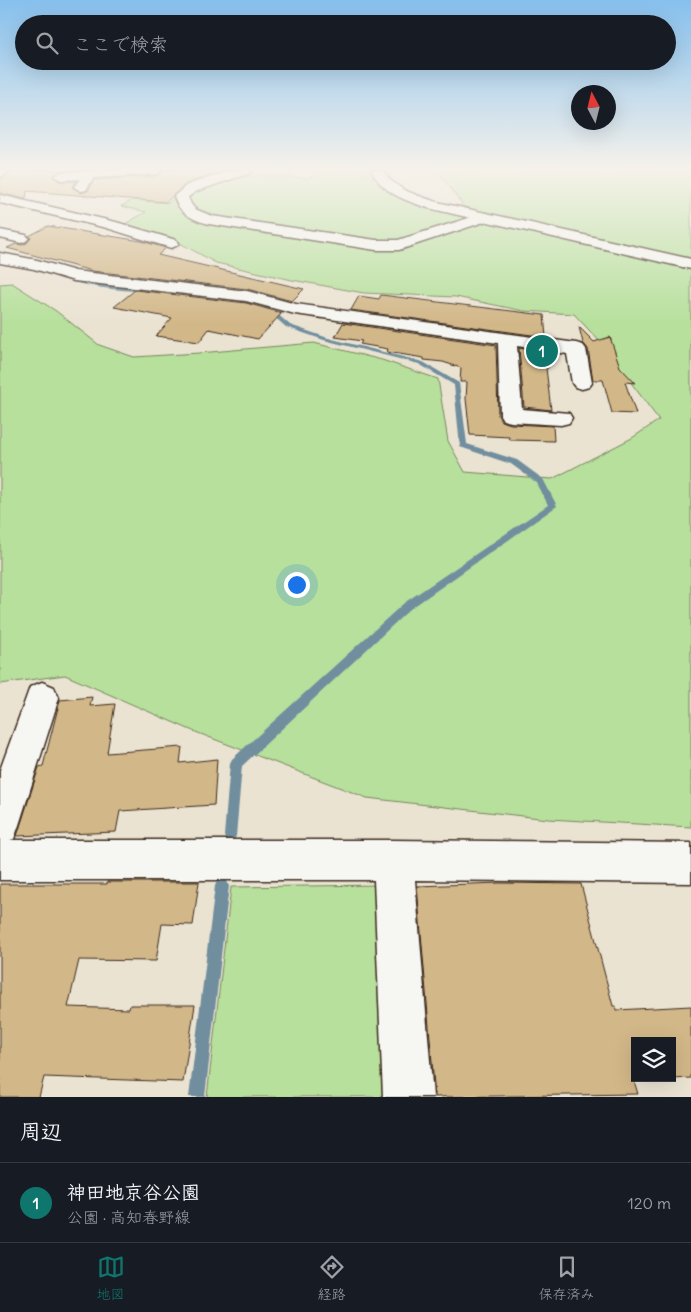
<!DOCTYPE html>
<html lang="ja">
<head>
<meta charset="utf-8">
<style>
  :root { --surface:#171b24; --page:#20242c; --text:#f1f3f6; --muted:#9ea1a6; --line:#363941; --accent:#0f766e }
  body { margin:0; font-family:Delius,"Klee One",sans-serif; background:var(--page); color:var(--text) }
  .controls { position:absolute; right:15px; bottom:15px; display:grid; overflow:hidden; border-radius:0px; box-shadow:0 5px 20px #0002 }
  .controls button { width:45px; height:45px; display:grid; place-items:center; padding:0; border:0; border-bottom:1px solid var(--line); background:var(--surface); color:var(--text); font:25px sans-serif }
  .compass { position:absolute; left:571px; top:85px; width:45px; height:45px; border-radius:50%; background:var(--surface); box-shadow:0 5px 20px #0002; rotate:353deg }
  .you { position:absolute; left:296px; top:584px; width:18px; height:18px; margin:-12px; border:4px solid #fff; border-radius:50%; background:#1a73e8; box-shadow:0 0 0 8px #1a73e833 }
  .badge { display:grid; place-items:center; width:32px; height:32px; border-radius:50%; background:var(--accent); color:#fff; font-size:16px; font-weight:700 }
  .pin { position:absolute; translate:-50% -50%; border:2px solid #fff; box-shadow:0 1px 5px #0006 }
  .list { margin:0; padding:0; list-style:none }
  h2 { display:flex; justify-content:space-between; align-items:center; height:65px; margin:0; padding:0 20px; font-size:21px }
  h2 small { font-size:16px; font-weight:400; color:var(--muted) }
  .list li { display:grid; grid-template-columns:32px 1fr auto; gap:15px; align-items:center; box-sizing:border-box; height:80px; padding:0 20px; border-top:1px solid var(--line) }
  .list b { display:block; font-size:19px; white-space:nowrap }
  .list p { margin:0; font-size:16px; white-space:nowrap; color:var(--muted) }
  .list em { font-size:16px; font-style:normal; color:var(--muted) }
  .icon { flex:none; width:28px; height:28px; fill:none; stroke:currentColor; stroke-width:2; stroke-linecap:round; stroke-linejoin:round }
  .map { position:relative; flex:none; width:691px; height:1097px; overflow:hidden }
  .search { position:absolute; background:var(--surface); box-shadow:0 5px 20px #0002; left:15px; right:15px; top:15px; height:55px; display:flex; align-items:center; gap:12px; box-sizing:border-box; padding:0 18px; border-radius:28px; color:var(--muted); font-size:19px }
  .sheet { height:145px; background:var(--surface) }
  nav { display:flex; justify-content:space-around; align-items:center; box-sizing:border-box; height:70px; border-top:1px solid var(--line); background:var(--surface); font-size:14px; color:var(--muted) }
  nav a { display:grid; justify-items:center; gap:2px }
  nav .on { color:var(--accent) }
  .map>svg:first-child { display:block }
</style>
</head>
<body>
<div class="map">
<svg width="691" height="1097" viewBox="0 0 691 1097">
  <rect width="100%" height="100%" fill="#ebe3d2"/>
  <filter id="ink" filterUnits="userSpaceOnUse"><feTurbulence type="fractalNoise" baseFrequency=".02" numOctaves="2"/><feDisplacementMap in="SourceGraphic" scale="10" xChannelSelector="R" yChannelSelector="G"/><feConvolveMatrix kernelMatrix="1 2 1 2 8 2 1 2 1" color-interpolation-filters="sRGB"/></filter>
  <g filter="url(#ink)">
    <g fill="#b6e09c" stroke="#78855d">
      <path d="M328,170L365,171C394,203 413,205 454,213L462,204L440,174L447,170H691V827L548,819L367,798L193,731L65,675L0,684V284L12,283L56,311L99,345L134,357L199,353L314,343L382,360L438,379L448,441L465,472L552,479L632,438L659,420L602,344L574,314L524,311L456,297L364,293L292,280L216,263L169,237L125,224L146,212L121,206L133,200L169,203L181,189L189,190L225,180L260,175L308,178Z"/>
      <path d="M381,885L386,1097H207L231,887Z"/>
    </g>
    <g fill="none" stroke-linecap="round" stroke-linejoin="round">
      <g fill="#708e9e" fill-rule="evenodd">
        <path d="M49,271L72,280L118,287L154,288L157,290L154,292C116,291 83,287 47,274L46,273Z"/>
        <path d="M221,295L267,305L290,325L328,338L423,362L459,383L467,444L517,460L543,479L557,506L410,609L242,766L236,836L234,840L230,842L226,840L224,836L230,763L232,759L404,603L548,505L537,483L511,464L460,447L454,385L419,364L324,340L286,327L263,307L219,298V296Z"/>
        <path d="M222,879L227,881L229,886L205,1097H189L215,886L217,881Z"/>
      </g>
    </g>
    <g fill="#d2b788" stroke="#3b2a1e" fill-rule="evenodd">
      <path d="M12,170H63L53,177L61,182L76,181L72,187L81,193L88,191L94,180L157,176L165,170H217L204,177L186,184L166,202L27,191L26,199L0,193V179L5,177Z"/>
      <path d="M48,226L141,241L166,248L158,255L304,289L292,301L247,289L92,271L7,248L16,244L22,245L27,243L31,238L29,236Z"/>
      <path d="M135,290L246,303L282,313L258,339L209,329L199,342L156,336L172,318L114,307Z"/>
      <path d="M381,295L544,315L546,337L351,310L359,296L379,299Z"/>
      <path d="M343,323L496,345L498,415L501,421L511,424L553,426L554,441L510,440L509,437L470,435L466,399L467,382H460L461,368L443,362L424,360V358L387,352L388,349L360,344L362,341L335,337Z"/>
      <path d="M579,327L594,342L610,337L620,367L635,383L625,382L636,414L612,413L603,380H593L588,349L583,343Z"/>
      <path d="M519,348L547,353L548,368H546L551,410L524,407Z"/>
      <path d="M92,697L90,706L115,704L107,753L182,747L180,763L217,759L214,805L120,811L116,832L17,836L39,767L43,766L60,700Z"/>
      <path d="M107,882H199L193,925L162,924L156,961L79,960L68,1007L129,1009L130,1005H195L183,1082L44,1077L39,1097H0V884H107Z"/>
      <path d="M499,883L581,884L613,1006H616L617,1010L691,1006V1078L634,1081L638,1094L435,1097L417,886ZM635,1041H672V1078H635Z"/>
    </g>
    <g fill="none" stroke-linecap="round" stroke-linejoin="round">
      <g stroke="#3b2a1e" stroke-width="3">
        <g id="minor">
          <path d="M0,170H10L4,176L0,177Z"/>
          <path d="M105,170H163L157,174L93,178L86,190L81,191L74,187L80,179L61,180L55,176L61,172Z"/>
          <path d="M233,170H252L250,173L197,191L188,197L191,204L195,209L212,216L376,240H398L485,213L490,214L492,217L490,220L399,250H376L209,224C193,220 178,213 174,196L187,185Z"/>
          <path d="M0,195L116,222L176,240L179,243L176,246L171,248L107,228L0,203Z"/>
          <path d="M0,230L26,235L29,238L26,241L21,243L0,238Z"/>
          <path d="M0,253L37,260L75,271L247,291L296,304L576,343L583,345L586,349L592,383L589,387L582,389L575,387L572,383L567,354L517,346L522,409L569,413L572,418L569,423L561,425L511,422L503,420L500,415L498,343L295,314L246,301L74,281L34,269L0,263Z"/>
          <path d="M42,682L54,687L59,698L19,825L14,839L10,840H393L691,843V883L415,880L433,1097H383L374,880H0V770L30,687Z"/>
        </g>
      </g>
      <g stroke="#3b2a1e" stroke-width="3">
        <path id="major" d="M371,170H383C394,190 417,195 437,202L691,259V269L428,208C404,200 383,193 371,170Z"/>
      </g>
      <use href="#minor" fill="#f6f6f2" fill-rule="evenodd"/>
      <use href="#major" fill="#f6f6f2" fill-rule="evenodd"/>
    </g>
  </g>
  <linearGradient id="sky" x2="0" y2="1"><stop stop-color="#86c0ed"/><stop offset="0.52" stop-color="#f6f2eb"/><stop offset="1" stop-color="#f6f2eb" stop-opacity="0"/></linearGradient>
  <rect width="691" height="324" fill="url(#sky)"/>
</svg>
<div class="controls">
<button><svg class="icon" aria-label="layers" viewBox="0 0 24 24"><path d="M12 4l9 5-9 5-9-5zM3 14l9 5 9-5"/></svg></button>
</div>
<svg class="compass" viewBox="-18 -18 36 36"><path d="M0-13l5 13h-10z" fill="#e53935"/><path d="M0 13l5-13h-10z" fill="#9ea1a6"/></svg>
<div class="you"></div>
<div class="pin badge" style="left:542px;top:351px">1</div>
<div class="search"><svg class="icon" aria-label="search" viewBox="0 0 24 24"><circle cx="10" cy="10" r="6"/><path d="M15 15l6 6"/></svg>ここで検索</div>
</div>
<section class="sheet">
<h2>周辺<small></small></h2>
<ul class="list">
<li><span class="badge">1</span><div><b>神田地京谷公園</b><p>公園 · 高知春野線</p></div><em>120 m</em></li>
</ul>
</section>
<nav>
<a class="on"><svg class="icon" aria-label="map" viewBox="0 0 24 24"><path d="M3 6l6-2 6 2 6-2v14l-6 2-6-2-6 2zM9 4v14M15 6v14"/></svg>地図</a>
<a><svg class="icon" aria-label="directions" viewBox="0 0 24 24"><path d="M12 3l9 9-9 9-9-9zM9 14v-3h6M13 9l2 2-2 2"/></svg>経路</a>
<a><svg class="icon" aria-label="saved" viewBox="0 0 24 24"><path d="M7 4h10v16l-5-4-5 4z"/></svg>保存済み</a>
</nav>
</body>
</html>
